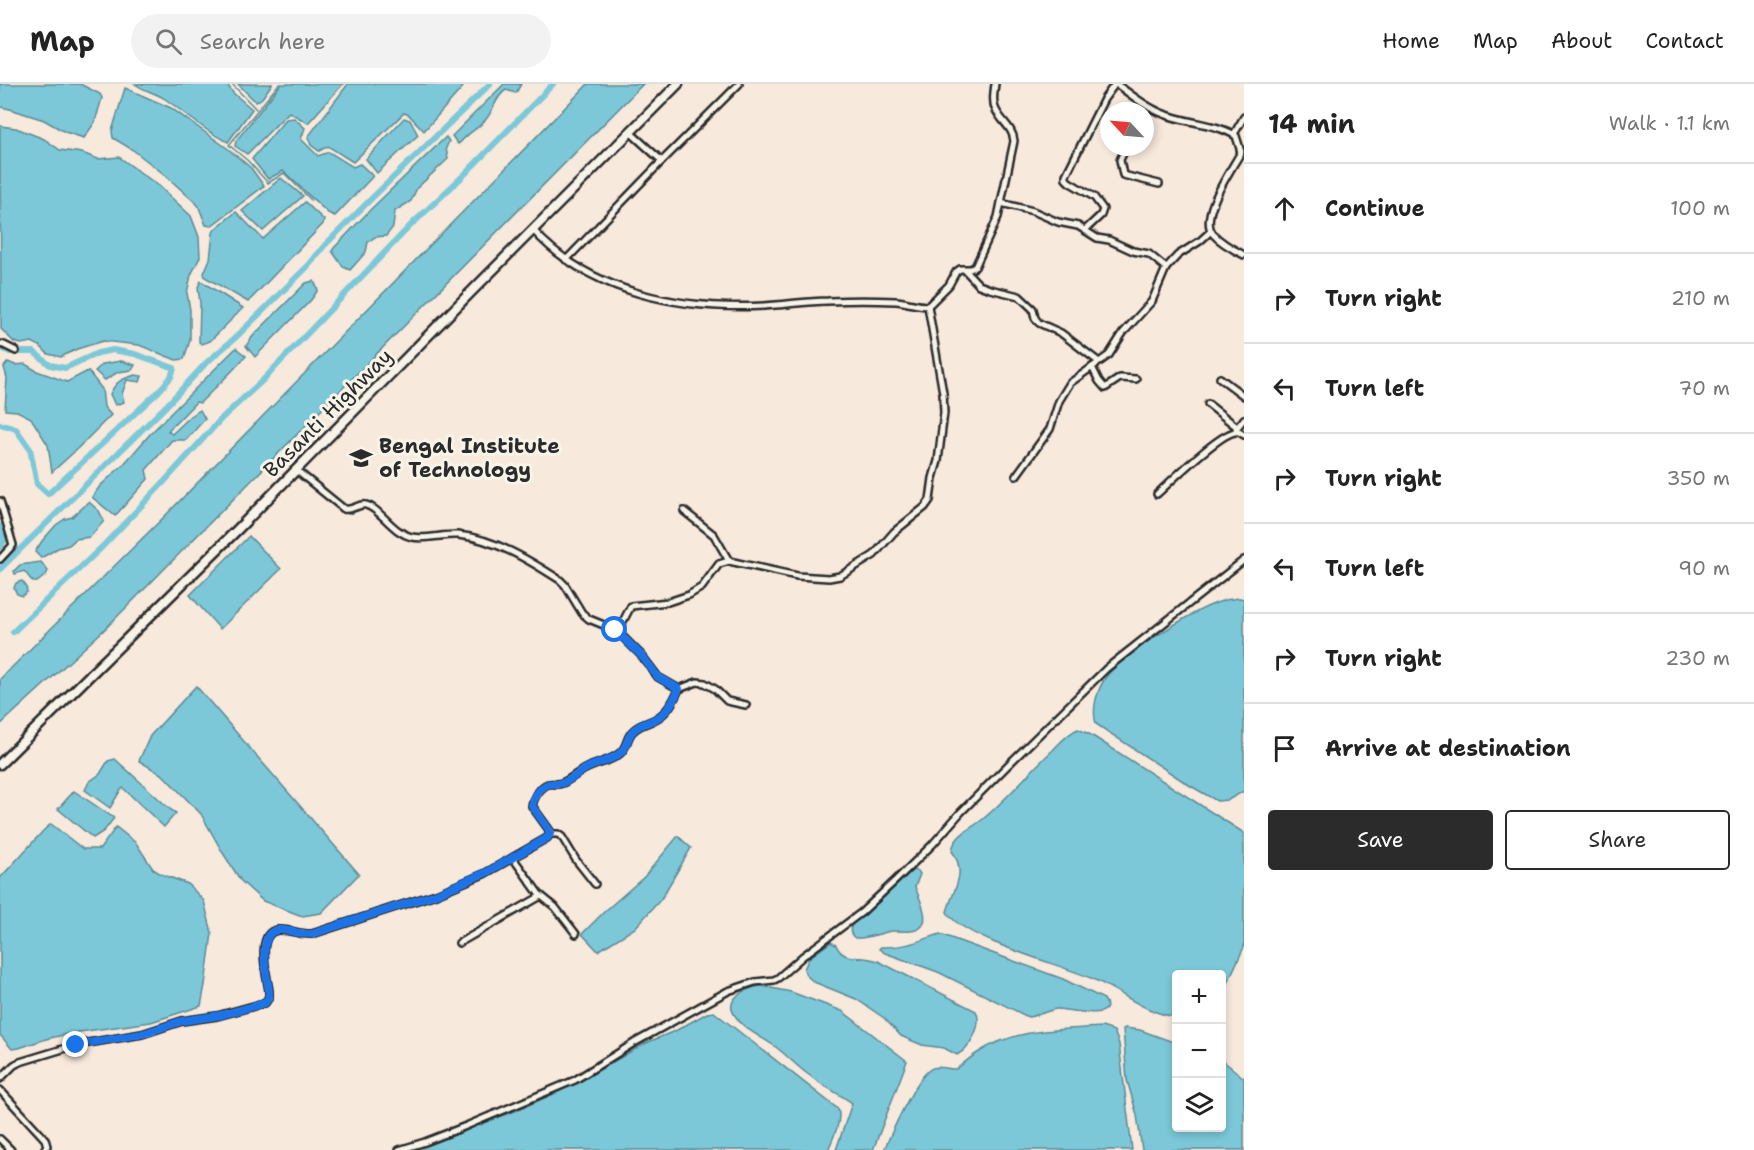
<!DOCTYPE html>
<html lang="en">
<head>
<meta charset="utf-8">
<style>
  :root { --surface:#fff; --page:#f2f2f2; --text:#222; --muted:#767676; --line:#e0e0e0; --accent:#2b2b2b }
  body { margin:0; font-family:"Shantell Sans",sans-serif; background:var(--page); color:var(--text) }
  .controls { position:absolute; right:18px; bottom:18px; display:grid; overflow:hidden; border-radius:6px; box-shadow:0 3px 9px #0003 }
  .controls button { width:54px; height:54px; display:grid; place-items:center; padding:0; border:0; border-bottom:2px solid var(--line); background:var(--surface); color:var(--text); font:30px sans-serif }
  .compass { position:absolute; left:1100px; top:18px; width:54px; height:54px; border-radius:50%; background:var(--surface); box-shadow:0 3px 9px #0003; rotate:296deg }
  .stop { position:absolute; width:18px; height:18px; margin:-14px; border:4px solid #1a73e8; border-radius:50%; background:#fff }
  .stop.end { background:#1a73e8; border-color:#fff; box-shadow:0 2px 6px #0008 }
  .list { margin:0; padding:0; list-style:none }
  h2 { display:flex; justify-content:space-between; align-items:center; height:78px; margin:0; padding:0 24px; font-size:26px }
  h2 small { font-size:20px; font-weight:400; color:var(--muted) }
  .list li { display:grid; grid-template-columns:39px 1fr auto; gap:18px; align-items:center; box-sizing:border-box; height:90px; padding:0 24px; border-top:2px solid var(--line) }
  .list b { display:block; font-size:22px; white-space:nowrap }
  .list em { font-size:20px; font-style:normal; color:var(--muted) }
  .actions { display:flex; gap:12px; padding:18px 24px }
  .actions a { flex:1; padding:14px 0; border:2px solid var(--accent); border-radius:6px; text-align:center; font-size:21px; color:var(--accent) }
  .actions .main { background:var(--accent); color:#fff }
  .icon { flex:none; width:33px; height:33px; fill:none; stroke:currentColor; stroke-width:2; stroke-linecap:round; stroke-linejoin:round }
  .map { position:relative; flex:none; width:1244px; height:1066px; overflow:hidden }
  header { display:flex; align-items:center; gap:36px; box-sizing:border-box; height:84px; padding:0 30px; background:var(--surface); border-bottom:2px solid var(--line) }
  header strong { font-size:28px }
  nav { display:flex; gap:33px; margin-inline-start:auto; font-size:21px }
  .search { width:420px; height:54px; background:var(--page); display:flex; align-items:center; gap:15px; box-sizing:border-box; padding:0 21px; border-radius:33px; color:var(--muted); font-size:22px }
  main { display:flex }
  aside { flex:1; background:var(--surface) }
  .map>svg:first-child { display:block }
</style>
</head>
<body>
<header>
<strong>Map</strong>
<div class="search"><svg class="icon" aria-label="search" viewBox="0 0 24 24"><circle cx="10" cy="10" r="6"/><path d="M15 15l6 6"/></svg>Search here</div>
<nav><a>Home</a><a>Map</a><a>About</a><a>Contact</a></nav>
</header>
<main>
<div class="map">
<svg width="1244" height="1066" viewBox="0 0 1244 1066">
  <rect width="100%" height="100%" fill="#f7e9dc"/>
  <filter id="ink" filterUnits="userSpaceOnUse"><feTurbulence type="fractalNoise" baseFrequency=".0167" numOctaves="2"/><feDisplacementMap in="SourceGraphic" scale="12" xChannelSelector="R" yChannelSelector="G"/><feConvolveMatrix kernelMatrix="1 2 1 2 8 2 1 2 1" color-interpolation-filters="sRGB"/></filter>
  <g filter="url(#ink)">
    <g fill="#7bc8d9" stroke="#5b8993" stroke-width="1.5">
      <path d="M0,0H80L100,10L102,14L95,38L84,54L65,48L44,36L10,25L0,23Z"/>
      <path d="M135,0H227L233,9L252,25L228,58C205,48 186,29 165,15C155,8 144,7 135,0Z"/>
      <path d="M238,0H272L262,14L256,18Z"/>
      <path d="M281,0H343L308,39L289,28L247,70L235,62L236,57Z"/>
      <path d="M348,0H460L463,3L424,47L409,31L404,29L353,78L328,62L319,67L311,61L308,53Z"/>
      <path d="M504,0H521L516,9L506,6C496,12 494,25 487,34C482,41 475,45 469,50C464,53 463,57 458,60L452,52Z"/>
      <path d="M588,0H643L106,544L0,641V595L163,434Z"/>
      <path d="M125,4L171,24L227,64L251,84L264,102L211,142L206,141L198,121L165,91L133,66L113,54L112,47Z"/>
      <path d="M294,34L305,44L301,55L318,72L329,68L353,83L360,80L373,92L335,132L328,129L283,87L268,95L252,75L286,35Z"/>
      <path d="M404,34L410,36L418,51L377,89L366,75Z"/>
      <path d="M0,42L16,44L44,55L60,66L82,69L98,75L119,73L159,102L191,132L199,153L200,173L191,191L187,209L190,226V256L184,275L176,276L139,261L103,257L77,265L61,273L48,270L40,262L32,258L21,260L14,258L1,245Z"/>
      <path d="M446,53L449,57L446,64L448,75L417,104L411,117L395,127L393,143L386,152L375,153L368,158L366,168L350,186L343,183L332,167L334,164L372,124Z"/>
      <path d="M281,94L303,112L263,147L242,127Z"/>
      <path d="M305,118L324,136L323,140L248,218L205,193L204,189L210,175L213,149L215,145L236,128L263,155Z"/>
      <path d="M201,197L243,224L210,257L202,260L199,258L200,219L198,203Z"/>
      <path d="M314,197L318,206L311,216L255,273L246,262L253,252L306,199Z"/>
      <path d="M236,264L246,272L232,287L200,319L196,318L168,347L172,350L191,332L200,326L205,335L186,356H172L146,386L148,395L115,432L92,413L100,402L123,381L151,349Z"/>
      <path d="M121,277L135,281L132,286L118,288L105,296L95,287L103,280Z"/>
      <path d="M8,278L15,281L25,280L37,287L67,298L88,287L102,305L104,323L111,331L74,368L52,388L48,361L31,334L17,327L5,326L7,294L4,283Z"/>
      <path d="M135,291L142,292L140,298L127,296L122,310L124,318L115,321L110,310C116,297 122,295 135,291Z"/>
      <path d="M89,418L99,427L104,437L90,453L76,455L69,461L58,464L41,474L35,468L42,457L56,441L65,435L72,433Z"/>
      <path d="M249,452L281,485L220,545L190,511Z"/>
      <path d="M41,478L48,487L46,491L37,498H33L24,487L15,490L14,487L20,481Z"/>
      <path d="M22,497L26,502L27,508L22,512L17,510L14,504L16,499Z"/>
      <path d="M1240,514L1244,515V707L1228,716L1217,717L1189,701L1096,640C1092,626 1096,609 1104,596C1118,573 1195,525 1222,517C1227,515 1234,515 1240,514Z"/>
      <path d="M196,602L359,790L321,829L302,832L263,817L241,797L223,769L201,730L163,691L139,677L150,652Z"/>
      <path d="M1078,645L1091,651L1244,749V863L1222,911V890H1176V933C1144,929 1123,908 1093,895C1061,880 963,856 947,828C953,805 968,790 952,767C954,751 971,745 983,735C1008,714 1029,688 1053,666C1061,658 1068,649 1078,645Z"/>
      <path d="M115,675L171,726L176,729L164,743L123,704L120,707L110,724L85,706L89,698L100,690L108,677Z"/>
      <path d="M74,707L114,734L104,747L93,754L58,725Z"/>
      <path d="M51,740L83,765H100L116,743L136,759L153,785L161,790L188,800L204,817L212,849L205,901L201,922L151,938L72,949L46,955L19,964L12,965L0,951V794L44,746Z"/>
      <path d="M678,752L691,764L661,815L635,844L598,867L582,850L605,827L644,793Z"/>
      <path d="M914,786L918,787L920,790L915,803C919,814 934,840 916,846C909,848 900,847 892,847C879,849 867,855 855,854C850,850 849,847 852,841L909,789Z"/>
      <path d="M940,850L1063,895L1104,915C1120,939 1063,924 1056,925C1046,927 1038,932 1028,933L938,888L885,869L879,865L881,863C904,864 919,857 940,850Z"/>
      <path d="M831,858L836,861C844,879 862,870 878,877L976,927C983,941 970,964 957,971L944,964L922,961L901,952L884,934L856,915L814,898L806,891L804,885L809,874Z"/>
      <path d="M761,902L791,908L842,927L907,977L873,1066H836L852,1019C838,1009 822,1002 809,991C796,982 786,970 773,961C761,953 744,945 736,933C722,915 746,904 761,902Z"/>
      <path d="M714,928L838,1025C842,1037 833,1054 828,1066H411L518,1026L575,1000L644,960L677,946L707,929Z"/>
      <path d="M1102,943L1114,947L1119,960L1132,1066H884C891,1050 918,988 933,984C940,981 948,986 956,985C964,979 971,973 979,968C1016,944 1060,946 1102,943Z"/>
      <path d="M1125,944L1140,946L1176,959V1044H1222V976L1244,994V1066H1142L1137,1031L1127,996L1123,945Z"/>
    </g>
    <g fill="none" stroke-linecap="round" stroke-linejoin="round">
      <g stroke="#5b8993" stroke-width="1.5">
        <path d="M232,0L256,25"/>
        <path d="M279,0L229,61L248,77L268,99L284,89L311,116"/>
      </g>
      <g stroke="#7bc8d9" stroke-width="6">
        <path d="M0,263L10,268H34L50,281L65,284L98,269L113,266L135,270L174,284L171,293L158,308L48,410L37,400L30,365L16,345L0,340"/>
        <path d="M0,442L4,457L0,463"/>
        <path d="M0,485L166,322L206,279L235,254L309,181L324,162L373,113L490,0"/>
        <path d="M13,548L102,463L163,399L222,334L263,296L409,143L464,91L553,0"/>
      </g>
      <g stroke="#2b2b2b" stroke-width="10">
        <g id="street">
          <path d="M1116,0C1131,10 1146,24 1164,30C1186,39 1216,39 1236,52L1241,68C1232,85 1198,132 1213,150C1221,159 1234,166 1244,171"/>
          <path d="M631,49L662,77"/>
          <path d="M1234,50L1244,33"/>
          <path d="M1126,63L1120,76L1123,91L1159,100"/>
          <path d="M1001,119L1033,127L1058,138L1078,142L1097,154L1109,156L1133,167L1149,170L1166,184"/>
          <path d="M533,146C591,210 682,226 764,222C786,221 806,217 828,217C851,216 874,216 896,217C907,218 917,222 928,222L949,201L956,188L960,185H970L975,183L998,133L1014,57C1013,43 1000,37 995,24C992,16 994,8 995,0"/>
          <path d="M1085,146L1101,131L1103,125L1094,113L1069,98L1066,95V91L1104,15L1115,0"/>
          <path d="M566,176L662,77L739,0"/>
          <path d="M965,186L979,201L990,205L1019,212L1033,225L1035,234L1039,239L1061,249L1099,278"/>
          <path d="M0,260L4,261L16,267"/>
          <path d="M1092,283L1099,297L1105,304L1120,294L1136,295"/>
          <path d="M1220,294L1244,312"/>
          <path d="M1208,320L1237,343"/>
          <path d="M1236,345L1244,335"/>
          <path d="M296,386L344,425C353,427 359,419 366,421C380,424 391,448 412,453C426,456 443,450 458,451C495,455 529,476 560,496L565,501L582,529L589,535L616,546L642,572L658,593L679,605L697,598L705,599L715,605L727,617L746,621"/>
          <path d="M1016,392L1050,345L1059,317L1070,299L1109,271L1123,249L1152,217L1166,184L1178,171L1200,157L1211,147"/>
          <path d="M1157,410C1171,397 1219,350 1235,348C1240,347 1240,349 1244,351"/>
          <path d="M0,417L13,461L0,475"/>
          <path d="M684,427L714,451L729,477"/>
          <path d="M618,547L631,522L668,518L689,511L702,503L719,480L729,477L797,492L829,494L840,492L874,471L894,448L925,423L930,416L933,394L938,377L944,329L943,309L928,222"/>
          <path d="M550,750H558L562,753L576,776L595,800"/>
          <path d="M513,774L539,810L555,823L576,850"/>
          <path d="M459,859L541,812"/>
          <path d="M0,995L14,981L20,978L76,961L142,950L182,937L217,932L265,919L269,913V907C267,892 255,848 278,846C289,845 300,851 312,850L436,810L484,790L547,754L550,750V747L532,722C533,714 540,703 548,700C552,699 557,701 562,699C570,696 577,689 585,685C596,679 609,678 619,670C628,664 626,653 633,647C639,640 650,639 657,634C668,628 674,616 679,605"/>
          <path d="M0,1006L45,1055L47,1062L44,1066"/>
          <path d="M0,1055L11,1066"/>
          <path d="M399,1066L425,1058L466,1042L575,996L634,959L728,907L755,898L774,896L778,894L803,872L862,828L895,797L932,761L961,728L1011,678L1107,584L1244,476"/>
        </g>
      </g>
      <g stroke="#2b2b2b" stroke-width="13">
        <path id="primary" d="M0,680L238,445L471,208L678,0"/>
      </g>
      <use href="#street" stroke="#f7f3e8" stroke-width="5"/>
      <use href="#primary" stroke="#f7f3e8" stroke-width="8"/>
    </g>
  </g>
  <g fill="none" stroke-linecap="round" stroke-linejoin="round" filter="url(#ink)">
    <path stroke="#1a73e8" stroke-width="8" d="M76,961L142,950L182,937L222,931L265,919L269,913V907C267,892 256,848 278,846C289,845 300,851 312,850L436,810L487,788L547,754L550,750V747L532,722C533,714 540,703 548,700C552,699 557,701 562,699C572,696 580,687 589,683C600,678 610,677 619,670C629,663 626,653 633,647C639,640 649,639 657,634C668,628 674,616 679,605L658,593L642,572L615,546"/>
  </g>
  <defs>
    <g id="university-bare" transform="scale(1.8)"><path d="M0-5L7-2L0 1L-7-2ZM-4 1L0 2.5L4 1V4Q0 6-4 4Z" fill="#2b2b2b" stroke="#f7f3e8" stroke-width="2.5" paint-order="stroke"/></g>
  </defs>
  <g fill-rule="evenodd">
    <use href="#university-bare" x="361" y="374"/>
  </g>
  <g text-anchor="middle" stroke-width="6" stroke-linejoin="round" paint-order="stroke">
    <g font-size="21" fill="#2b2b2b" stroke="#f7f3e8">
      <text transform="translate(328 329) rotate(-45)" y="7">Basanti Highway</text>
    </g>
    <g font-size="21" font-weight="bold" fill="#2b2b2b" stroke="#f7f3e8" text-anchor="start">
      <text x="379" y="369">Bengal Institute<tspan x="379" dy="24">of Technology</tspan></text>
    </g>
  </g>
</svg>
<div class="controls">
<button>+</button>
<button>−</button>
<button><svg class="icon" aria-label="layers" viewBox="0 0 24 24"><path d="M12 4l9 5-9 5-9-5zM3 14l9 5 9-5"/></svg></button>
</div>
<svg class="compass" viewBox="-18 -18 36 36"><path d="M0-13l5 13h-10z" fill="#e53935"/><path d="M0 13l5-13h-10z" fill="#767676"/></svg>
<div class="stop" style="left:615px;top:546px"></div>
<div class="stop end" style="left:76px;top:961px"></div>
</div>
<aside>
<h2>14 min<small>Walk · 1.1 km</small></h2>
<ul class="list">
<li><svg class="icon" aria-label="ahead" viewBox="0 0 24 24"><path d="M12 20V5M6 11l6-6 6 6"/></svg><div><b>Continue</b></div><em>100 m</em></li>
<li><svg class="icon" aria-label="right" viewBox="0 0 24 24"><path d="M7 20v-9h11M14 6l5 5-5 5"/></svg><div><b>Turn right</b></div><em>210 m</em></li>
<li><svg class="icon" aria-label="left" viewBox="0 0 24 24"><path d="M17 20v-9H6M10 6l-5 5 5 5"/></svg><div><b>Turn left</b></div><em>70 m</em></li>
<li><svg class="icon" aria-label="right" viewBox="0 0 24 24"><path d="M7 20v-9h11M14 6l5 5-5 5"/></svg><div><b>Turn right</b></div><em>350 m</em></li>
<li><svg class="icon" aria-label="left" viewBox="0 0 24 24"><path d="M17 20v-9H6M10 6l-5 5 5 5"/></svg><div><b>Turn left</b></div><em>90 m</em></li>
<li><svg class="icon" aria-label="right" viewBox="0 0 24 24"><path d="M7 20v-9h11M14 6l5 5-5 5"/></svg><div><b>Turn right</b></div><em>230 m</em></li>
<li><svg class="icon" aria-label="arrive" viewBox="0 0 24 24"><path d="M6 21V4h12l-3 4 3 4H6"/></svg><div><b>Arrive at destination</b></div></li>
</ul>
<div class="actions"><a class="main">Save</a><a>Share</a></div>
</aside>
</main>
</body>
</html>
